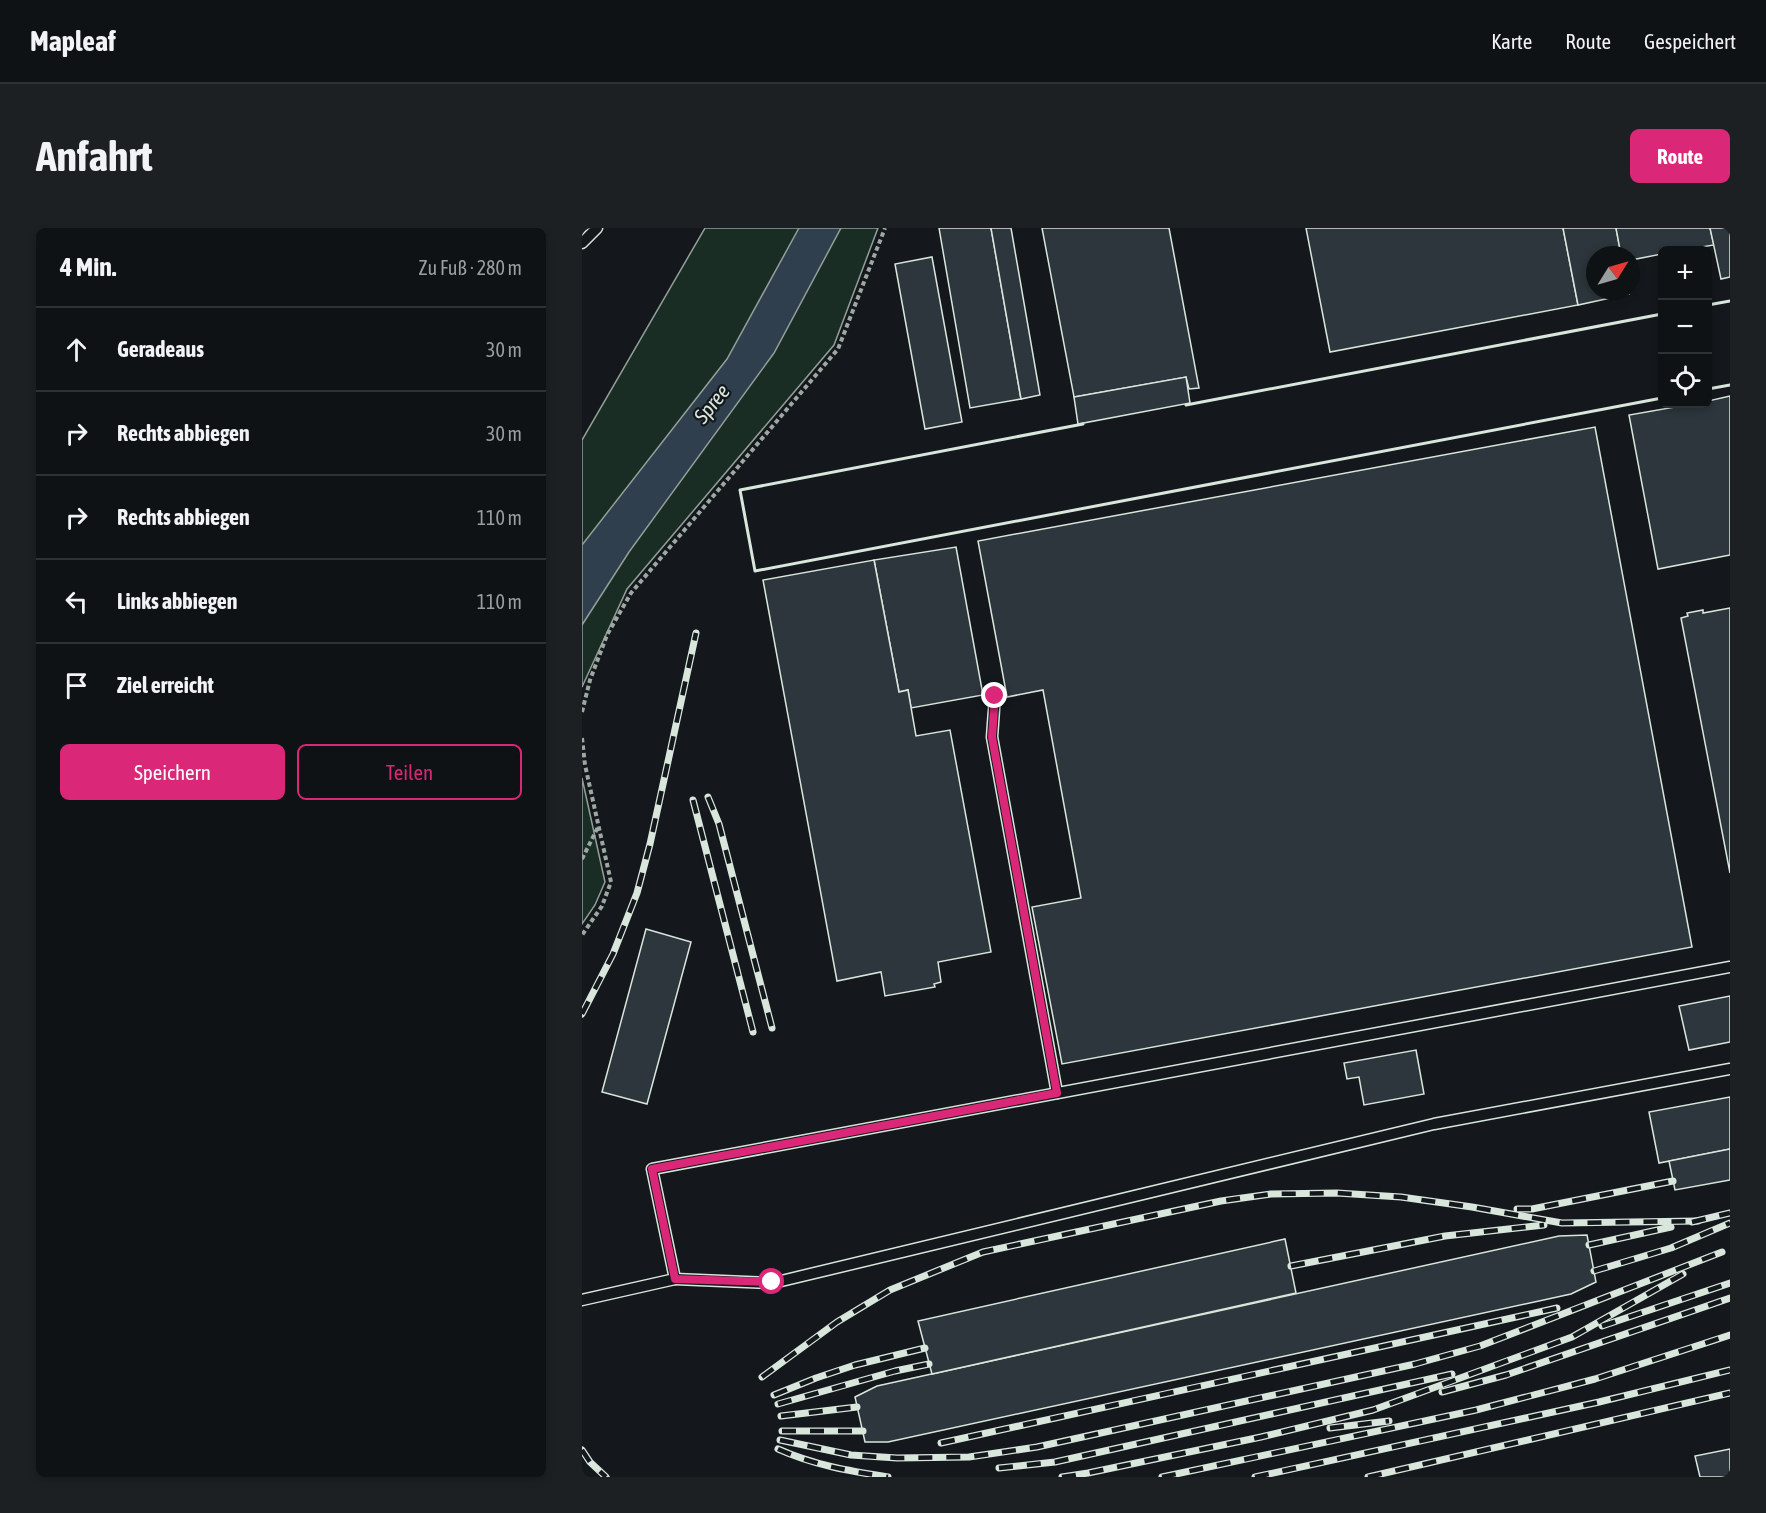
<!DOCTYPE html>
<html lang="de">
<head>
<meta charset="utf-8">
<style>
  :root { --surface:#0f1215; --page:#1d2022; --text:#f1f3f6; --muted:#9b9ea0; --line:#2f3234; --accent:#db2777 }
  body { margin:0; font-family:"Asap Condensed",sans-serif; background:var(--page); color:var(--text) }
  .controls { position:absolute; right:18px; top:18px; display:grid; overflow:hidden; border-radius:9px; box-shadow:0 3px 9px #0003 }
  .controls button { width:54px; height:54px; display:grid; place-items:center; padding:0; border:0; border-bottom:2px solid var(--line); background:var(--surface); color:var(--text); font:30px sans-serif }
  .compass { position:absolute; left:1004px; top:18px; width:54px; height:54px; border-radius:50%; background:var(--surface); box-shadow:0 3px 9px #0003; rotate:53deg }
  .stop { position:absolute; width:18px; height:18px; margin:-14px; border:4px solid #db2777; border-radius:50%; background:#fff }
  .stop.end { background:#db2777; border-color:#fff; box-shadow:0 2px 6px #0008 }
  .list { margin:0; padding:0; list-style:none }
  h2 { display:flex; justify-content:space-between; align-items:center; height:78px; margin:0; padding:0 24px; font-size:26px }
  h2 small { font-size:20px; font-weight:400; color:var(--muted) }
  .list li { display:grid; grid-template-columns:39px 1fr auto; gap:18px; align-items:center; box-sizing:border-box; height:84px; padding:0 24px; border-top:2px solid var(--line) }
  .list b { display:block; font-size:22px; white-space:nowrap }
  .list em { font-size:20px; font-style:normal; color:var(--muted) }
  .actions { display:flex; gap:12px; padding:18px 24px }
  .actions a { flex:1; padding:14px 0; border:2px solid var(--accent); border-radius:9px; text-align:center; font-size:21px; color:var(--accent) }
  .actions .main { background:var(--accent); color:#fff }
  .icon { flex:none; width:33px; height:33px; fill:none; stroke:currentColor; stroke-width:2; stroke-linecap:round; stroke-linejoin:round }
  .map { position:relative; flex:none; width:1148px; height:1249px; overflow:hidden; border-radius:9px }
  header { display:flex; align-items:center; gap:36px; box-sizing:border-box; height:84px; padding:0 30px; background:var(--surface); border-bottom:2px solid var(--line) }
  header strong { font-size:28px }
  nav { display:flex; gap:33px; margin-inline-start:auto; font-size:21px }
  .intro { display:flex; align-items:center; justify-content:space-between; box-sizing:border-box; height:144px; padding:0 36px }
  h1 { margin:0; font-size:42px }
  .button { padding:15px 27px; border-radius:9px; background:var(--accent); color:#fff; font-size:21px; font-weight:700 }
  main { display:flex; gap:36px; padding:0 36px }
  aside { flex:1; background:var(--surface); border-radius:9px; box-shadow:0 3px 9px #0003 }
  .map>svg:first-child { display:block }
</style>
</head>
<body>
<header>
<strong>Mapleaf</strong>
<nav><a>Karte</a><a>Route</a><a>Gespeichert</a></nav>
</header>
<div class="intro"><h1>Anfahrt</h1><a class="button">Route</a></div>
<main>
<aside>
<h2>4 Min.<small>Zu Fuß · 280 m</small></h2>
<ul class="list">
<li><svg class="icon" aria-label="ahead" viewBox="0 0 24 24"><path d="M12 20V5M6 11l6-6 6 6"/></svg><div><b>Geradeaus</b></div><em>30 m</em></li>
<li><svg class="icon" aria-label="right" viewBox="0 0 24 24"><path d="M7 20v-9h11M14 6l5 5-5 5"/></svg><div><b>Rechts abbiegen</b></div><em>30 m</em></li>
<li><svg class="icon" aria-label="right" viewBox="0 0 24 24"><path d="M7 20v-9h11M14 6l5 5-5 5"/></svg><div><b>Rechts abbiegen</b></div><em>110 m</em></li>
<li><svg class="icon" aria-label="left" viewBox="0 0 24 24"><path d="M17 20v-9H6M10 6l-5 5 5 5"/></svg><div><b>Links abbiegen</b></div><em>110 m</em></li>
<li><svg class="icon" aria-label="arrive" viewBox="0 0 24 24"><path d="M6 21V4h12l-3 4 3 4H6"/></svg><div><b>Ziel erreicht</b></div></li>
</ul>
<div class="actions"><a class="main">Speichern</a><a>Teilen</a></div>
</aside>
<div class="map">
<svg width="1148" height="1249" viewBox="0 0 1148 1249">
  <rect width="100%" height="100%" fill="#14181c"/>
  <g fill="#1a2d24" stroke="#939e99" stroke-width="1.5">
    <path d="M123,0H296L252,117L45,361L0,459V212Z"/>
    <path d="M0,550L23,654L13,677L0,696Z"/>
  </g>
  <path fill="#2f3f4d" stroke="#939e99" stroke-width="1.5" d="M217,0H259L192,125L47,324L0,397V317L145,131Z"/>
  <g fill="#2c363c" stroke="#d8e6dc" stroke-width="1.5">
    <path d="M357,0H409L439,171L388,180Z"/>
    <path d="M409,0H429L458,167L439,171Z"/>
    <path d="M460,0H587L617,160L607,161L604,149L492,169Z"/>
    <path d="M724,0H981L996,77L748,124Z"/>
    <path d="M981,0H1034L1039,27H1013V63H1046L1047,66L996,77Z"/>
    <path d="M1034,0H1128L1132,17L1101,22H1080V26L1049,32V27H1039Z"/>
    <path d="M1128,0H1148V49L1139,51Z"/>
    <path d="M350,29L380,194L343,201L313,36Z"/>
    <path d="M604,149L608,175L496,196L492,169Z"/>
    <path d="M1148,168V327L1076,341L1047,187L1110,176H1126V173Z"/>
    <path d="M1013,199L1110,719L480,836L450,679L499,670L461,462L425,469L396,313Z"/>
    <path d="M374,319L401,467L329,480L326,462L317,464L292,332Z"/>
    <path d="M292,332L317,464L326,462L334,508L368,502L409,724L356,734L359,754L352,756L353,759L303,768L299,744L255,753L181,352Z"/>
    <path d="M1148,380V645L1099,390L1106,388L1105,385L1121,382V385Z"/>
    <path d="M64,701L109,714L65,876L20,864Z"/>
    <path d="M1148,768V814L1107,822L1097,778Z"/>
    <path d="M834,822L842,866L782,877L777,849L765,851L762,835Z"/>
    <path d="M1148,869V921L1077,935L1067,884Z"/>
    <path d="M1148,921V952L1093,962L1087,933Z"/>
    <path d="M1005,1007L1014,1054L989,1066L306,1214H283L273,1169L295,1158L977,1008Z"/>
    <path d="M703,1011L714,1065L350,1146L336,1093Z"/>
    <path d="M1148,1221V1249H1118L1113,1228Z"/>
  </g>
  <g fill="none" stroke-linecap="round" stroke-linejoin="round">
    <g stroke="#d8e6dc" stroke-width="13">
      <g id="lane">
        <path d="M0,15L15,0"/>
        <path d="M413,468L410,509L475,865"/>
        <path d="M93,1051L191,1055L852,896L1148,841"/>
        <path d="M0,1072L93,1051L70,941L1148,739"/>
      </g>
    </g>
    <g stroke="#9da8a2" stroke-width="4" stroke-dasharray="4.5 3" stroke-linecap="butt">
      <path d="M0,484L8,452L25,407L49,365L256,121L303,0"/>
      <path d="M0,510L3,537L29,654L20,678L0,707"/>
      <path d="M0,631L16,599"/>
    </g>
    <use href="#lane" stroke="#14181c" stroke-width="10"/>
    <g stroke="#d8e6dc" stroke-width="7">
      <g id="rail">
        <path d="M126,569L137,596L190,800"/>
        <path d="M111,572L171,804"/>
        <path d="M0,786L31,726L55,665L68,616L114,405"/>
        <path d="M935,981H950L1091,953"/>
        <path d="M1110,994L1148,985"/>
        <path d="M1007,1017L1089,999"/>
        <path d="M709,1038L863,1008L962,997"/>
        <path d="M1012,1043L1089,1020L1148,995"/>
        <path d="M1020,1098L1148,1055"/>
        <path d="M180,1149L255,1094L308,1062L401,1024L639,973L689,966L755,965L819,969L890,979L980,995L1116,993"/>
        <path d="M860,1164L924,1147L1148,1070"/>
        <path d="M192,1167L234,1150L273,1137L343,1120"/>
        <path d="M196,1176L313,1143L347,1136"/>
        <path d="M199,1188L275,1179"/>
        <path d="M748,1200L807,1193"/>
        <path d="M200,1203H281"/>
        <path d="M198,1212L269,1227L315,1230L387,1229L455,1219L833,1136L898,1118L1140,1024"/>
        <path d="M359,1215L975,1080"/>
        <path d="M196,1221C232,1237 267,1243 306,1249"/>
        <path d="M0,1222L8,1234L24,1249"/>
        <path d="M417,1240L473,1234L870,1146"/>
        <path d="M480,1249L506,1245L679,1209L791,1182L990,1109L1101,1046"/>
        <path d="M580,1249L894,1182L1013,1151L1148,1107"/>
        <path d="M673,1249L1017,1174L1148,1142"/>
        <path d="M786,1249L1148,1165"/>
      </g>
    </g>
    <use href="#rail" stroke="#14181c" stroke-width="4.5" stroke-dasharray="14" stroke-linecap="butt"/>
    <g stroke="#d8e6dc" stroke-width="3">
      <path d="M1126,77L1148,73"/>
      <path d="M1126,161L1148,157"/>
      <path d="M604,177L1080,86"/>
      <path d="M501,196L158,262L173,343L1080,170"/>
    </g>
  </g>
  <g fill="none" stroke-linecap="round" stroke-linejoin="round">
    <path stroke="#db2777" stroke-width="8" d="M190,1054L93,1051L70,941L475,865L410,509L413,468"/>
  </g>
  <g text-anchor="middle" stroke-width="4.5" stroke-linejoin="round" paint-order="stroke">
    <g font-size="21" font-style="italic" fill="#d8e6dc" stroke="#14181c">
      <text transform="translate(130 176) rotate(-51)" y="7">Spree</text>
    </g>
  </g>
</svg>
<div class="controls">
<button>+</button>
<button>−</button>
<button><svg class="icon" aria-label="locate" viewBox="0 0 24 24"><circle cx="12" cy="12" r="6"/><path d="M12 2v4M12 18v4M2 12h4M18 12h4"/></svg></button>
</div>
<svg class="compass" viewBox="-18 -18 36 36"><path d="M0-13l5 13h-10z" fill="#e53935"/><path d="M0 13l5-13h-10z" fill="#9b9ea0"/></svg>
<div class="stop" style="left:190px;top:1054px"></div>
<div class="stop end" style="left:413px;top:468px"></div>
</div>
</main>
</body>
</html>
